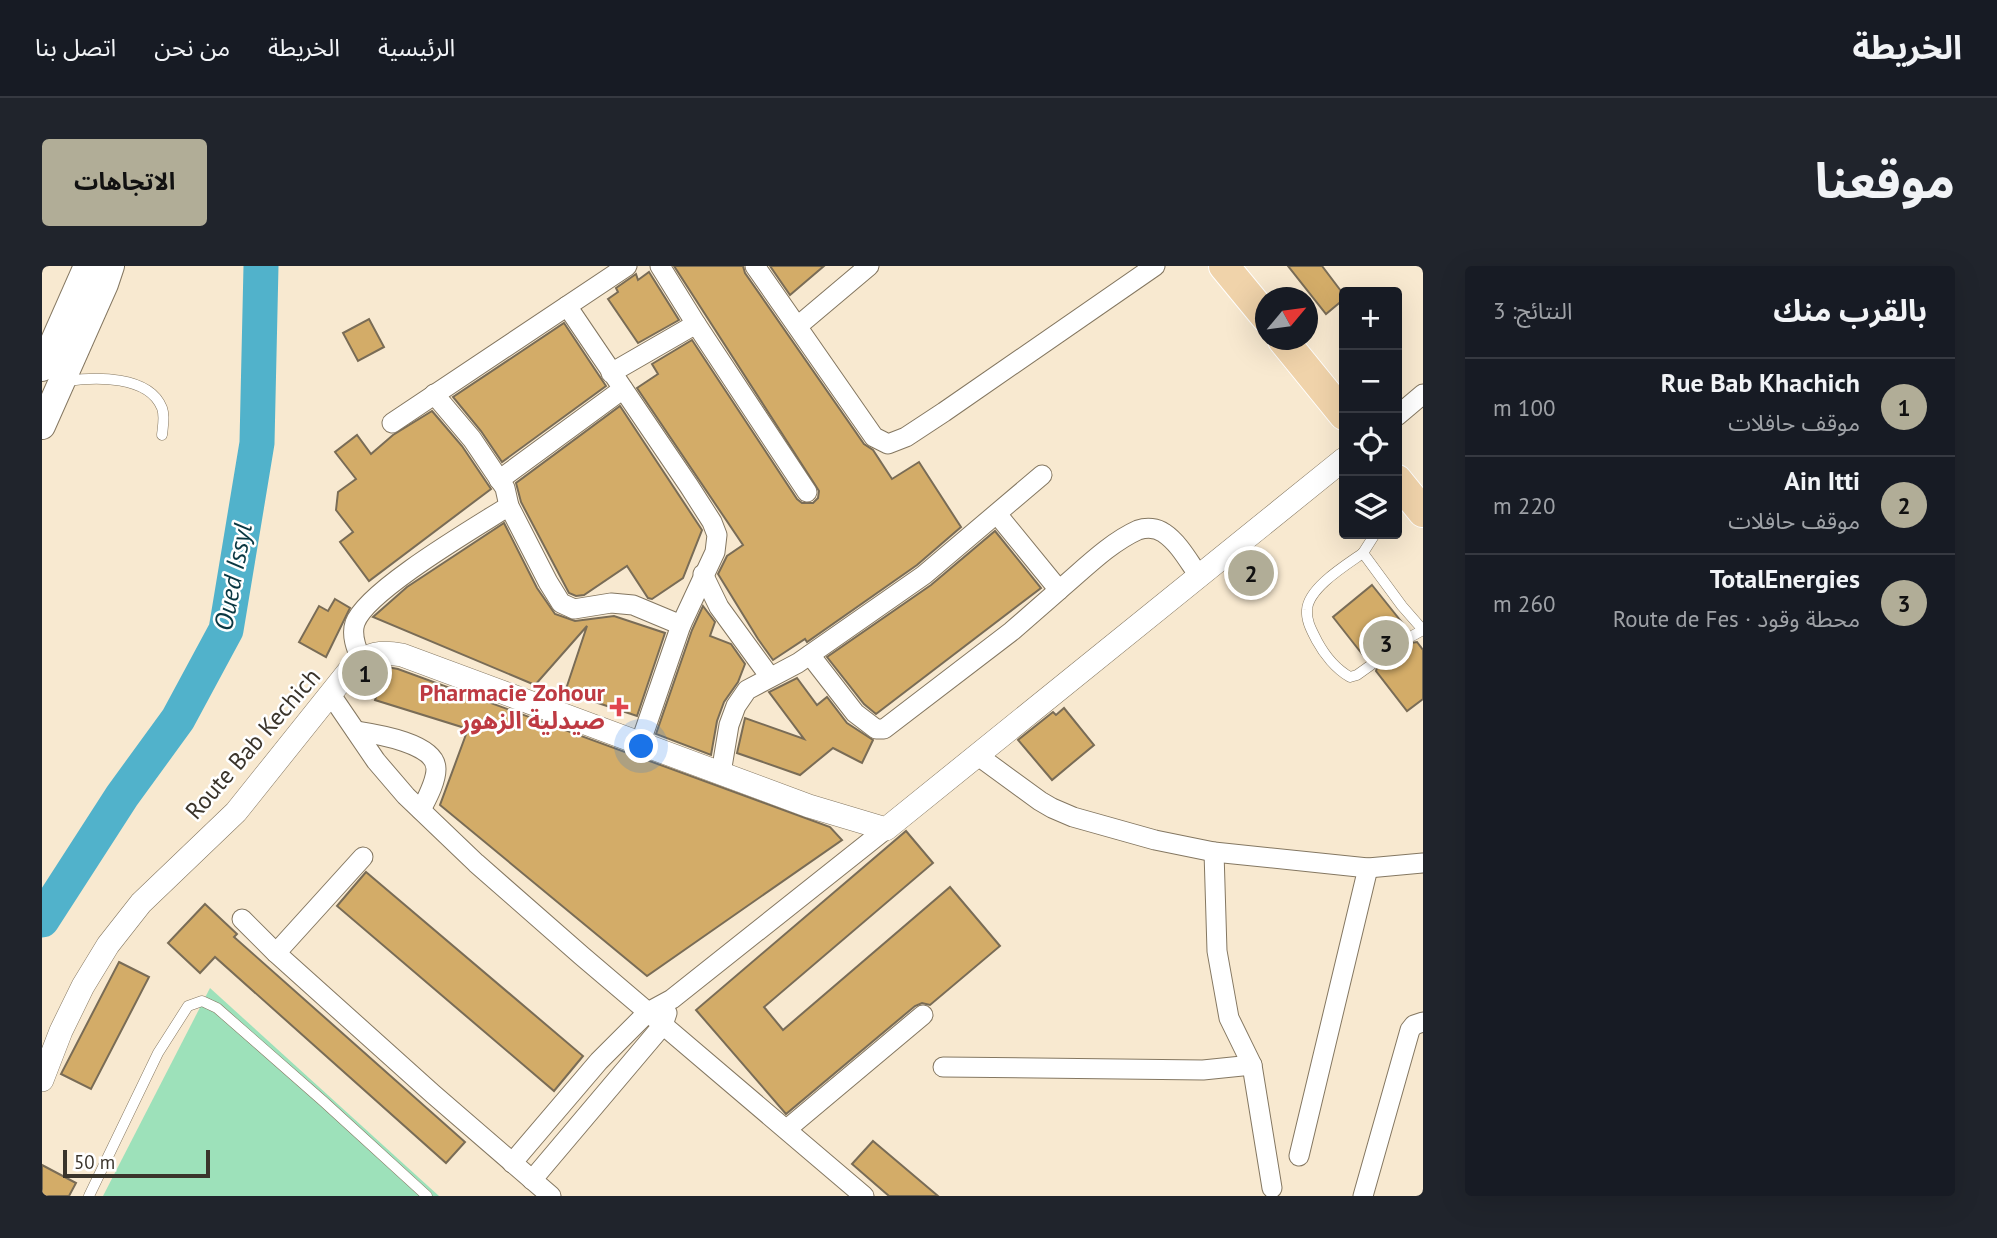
<!DOCTYPE html>
<html lang="ar">
<head>
<meta charset="utf-8">
<style>
  :root { --surface:#171b24; --page:#20242c; --text:#f1f3f6; --muted:#9ea1a6; --line:#363941; --accent:#b1ad97 }
  body { margin:0; font-family:"PT Sans","Noto Sans Arabic",sans-serif; background:var(--page); color:var(--text); direction:rtl }
  .controls { position:absolute; right:21px; top:21px; display:grid; overflow:hidden; border-radius:7px; box-shadow:0 7px 28px #0002 }
  .controls button { width:63px; height:63px; display:grid; place-items:center; padding:0; border:0; border-bottom:2px solid var(--line); background:var(--surface); color:var(--text); font:35px sans-serif }
  .compass { position:absolute; left:1213px; top:21px; width:63px; height:63px; border-radius:50%; background:var(--surface); box-shadow:0 7px 28px #0002; rotate:61deg }
  .scale { position:absolute; left:21px; bottom:18px; width:147px; box-sizing:border-box; padding-left:7px; border:4px solid #3a342b; border-top:0; font-size:19px; line-height:24px; white-space:nowrap; color:#3a342b; -webkit-text-stroke:5px #fff; paint-order:stroke }
  .you { position:absolute; left:600px; top:481px; width:24px; height:24px; margin:-18px; border:5px solid #fff; border-radius:50%; background:#1a73e8; box-shadow:0 0 0 10px #1a73e833 }
  .badge { display:grid; place-items:center; width:46px; height:46px; border-radius:50%; background:var(--accent); color:#111; font-size:23px; font-weight:700 }
  .pin { position:absolute; translate:-50% -50%; border:4px solid #fff; box-shadow:0 2px 7px #0006 }
  .list { margin:0; padding:0; list-style:none }
  h2 { display:flex; justify-content:space-between; align-items:center; height:91px; margin:0; padding:0 28px; font-size:30px }
  h2 small { font-size:23px; font-weight:400; color:var(--muted) }
  .list li { display:grid; grid-template-columns:46px 1fr auto; gap:21px; align-items:center; box-sizing:border-box; height:98px; padding:0 28px; border-top:2px solid var(--line) }
  .list b { display:block; font-size:26px; white-space:nowrap }
  .list p { margin:0; font-size:23px; white-space:nowrap; color:var(--muted) }
  .list em { font-size:23px; font-style:normal; color:var(--muted) }
  .icon { flex:none; width:38px; height:38px; fill:none; stroke:currentColor; stroke-width:2; stroke-linecap:round; stroke-linejoin:round }
  .map { position:relative; flex:none; width:1381px; height:930px; overflow:hidden; direction:ltr; border-radius:7px }
  header { display:flex; align-items:center; gap:42px; box-sizing:border-box; height:98px; padding:0 35px; background:var(--surface); border-bottom:2px solid var(--line) }
  header strong { font-size:33px }
  nav { display:flex; gap:38px; margin-inline-start:auto; font-size:24px }
  .intro { display:flex; align-items:center; justify-content:space-between; box-sizing:border-box; height:168px; padding:0 42px }
  h1 { margin:0; font-size:49px }
  .button { padding:18px 32px; border-radius:7px; background:var(--accent); color:#111; font-size:24px; font-weight:700 }
  main { display:flex; gap:42px; padding:0 42px }
  aside { flex:1; background:var(--surface); border-radius:7px; box-shadow:0 7px 28px #0002 }
  .map>svg:first-child { display:block }
</style>
</head>
<body>
<header>
<strong>الخريطة</strong>
<nav><a>الرئيسية</a><a>الخريطة</a><a>من نحن</a><a>اتصل بنا</a></nav>
</header>
<div class="intro"><h1>موقعنا</h1><a class="button">الاتجاهات</a></div>
<main>
<aside>
<h2>بالقرب منك<small>النتائج: 3</small></h2>
<ul class="list">
<li><span class="badge">1</span><div><b>Rue Bab Khachich</b><p>موقف حافلات</p></div><em>100 m</em></li>
<li><span class="badge">2</span><div><b>Ain Itti</b><p>موقف حافلات</p></div><em>220 m</em></li>
<li><span class="badge">3</span><div><b>TotalEnergies</b><p>محطة وقود · Route de Fes</p></div><em>260 m</em></li>
</ul>
</aside>
<div class="map">
<svg width="1381" height="930" viewBox="0 0 1381 930">
  <rect width="100%" height="100%" fill="#f8e9d0"/>
  <path fill="#9de1ba" d="M168,722L397,930H61Z"/>
  <g fill="none" stroke-linecap="round" stroke-linejoin="round">
    <path stroke="#51b2cb" stroke-width="35" d="M0,654L80,530L136,453L184,364L215,177L219,0"/>
  </g>
  <g fill="#d3ac68" stroke="#796c56" stroke-width="2">
    <path d="M632,0H701L703,7L822,178L831,184L850,213L877,196L919,261L875,299L765,376L763,373L731,394L716,373L676,308L685,290L701,279L595,122L616,108L610,98L650,74L755,233L760,237H771L776,232L777,225Z"/>
    <path d="M728,0H782L748,29Z"/>
    <path d="M1246,0H1280L1302,29V33L1284,48Z"/>
    <path d="M607,6L637,54L596,77L566,33L576,26L574,22L594,8L596,14Z"/>
    <path d="M327,53L342,81L316,95L301,67Z"/>
    <path d="M522,57L564,120L460,196L439,165L411,131Z"/>
    <path d="M578,140L660,264L641,312L610,333L606,332L585,300L542,329L534,330L527,327L479,236L474,217Z"/>
    <path d="M390,145L420,180L449,223L327,315L298,276L311,266L294,244L296,226L314,213L293,186L315,169L329,188L351,169Z"/>
    <path d="M462,257L495,322L513,348L533,355L572,350L623,367L595,450L523,426L545,360L493,419L331,351L365,321Z"/>
    <path d="M953,265L999,322L834,448L822,438L785,391L889,319Z"/>
    <path d="M1330,319L1366,364L1363,369L1364,374L1369,377L1375,376L1381,384V433L1365,445L1334,405L1336,399L1335,394L1329,392L1324,393L1291,351Z"/>
    <path d="M293,333L308,342L284,391L257,376L277,340L286,345Z"/>
    <path d="M661,340L673,356L668,370L689,378L703,398L696,416L682,436L675,455L669,489L614,468L650,364Z"/>
    <path d="M345,401L356,403L788,561L800,574L605,710L398,539L426,463L333,434Z"/>
    <path d="M755,412L775,439L785,431L805,457L831,474L820,497L791,482L758,509L695,487L703,452L762,473L727,426Z"/>
    <path d="M1022,442L1052,479L1010,514L976,474L1011,446L1014,449Z"/>
    <path d="M864,565L891,597L722,741L741,764L908,621L958,680L888,739L880,737L873,740L744,848L654,744Z"/>
    <path d="M324,606L541,790L512,825L295,640Z"/>
    <path d="M163,638L195,668L192,671L423,876L404,897L173,691L158,707L126,677Z"/>
    <path d="M77,696L107,711L49,823L19,808Z"/>
    <path d="M831,875L896,930H847L810,898Z"/>
    <path d="M0,899L34,917L27,930H0Z"/>
  </g>
  <g fill="none" stroke-linecap="round" stroke-linejoin="round">
    <g stroke="#847761" stroke-width="11">
      <g id="service">
        <path d="M25,115C53,111 107,109 120,142C123,150 121,160 120,169"/>
        <path d="M1333,268L1321,287L1360,340L1381,364"/>
        <path d="M1321,287C1304,299 1266,322 1265,344C1264,355 1270,365 1275,375C1282,388 1294,403 1308,411L1315,409L1329,399"/>
        <path d="M1370,370L1381,364"/>
        <path d="M47,930L116,787L146,740L160,735L175,742L281,835L385,930"/>
      </g>
    </g>
    <g stroke="#847761" stroke-width="21">
      <g id="minor">
        <path d="M713,0L832,171L846,178L864,171L902,146L1113,0"/>
        <path d="M525,40L647,220L670,256L675,269L673,286L639,359L598,478"/>
        <path d="M654,58L765,226"/>
        <path d="M757,59L827,0"/>
        <path d="M569,107L654,58L618,0"/>
        <path d="M392,128L430,173L463,222L467,240L506,316L519,337L532,343L569,337L591,339L639,359"/>
        <path d="M1355,150L1381,128"/>
        <path d="M350,157L585,0"/>
        <path d="M457,214L581,123"/>
        <path d="M955,248L1017,324C1041,304 1067,277 1096,264C1105,261 1115,262 1122,267C1137,277 1147,296 1157,310"/>
        <path d="M661,308L677,341L728,411"/>
        <path d="M768,389L813,447L834,463H842L970,365L1017,324"/>
        <path d="M319,393C314,382 309,369 313,357C324,325 434,261 467,240"/>
        <path d="M289,429L334,495L364,530L434,597L540,690L822,930"/>
        <path d="M314,465C333,468 394,477 394,503C394,516 385,532 379,544"/>
        <path d="M935,489L998,535L1010,542L1031,551L1113,574L1172,586L1326,602L1381,597"/>
        <path d="M679,507L687,459L694,440L705,424L756,397L882,309L1000,209"/>
        <path d="M1172,586L1175,685L1187,752L1210,799L1230,922"/>
        <path d="M200,653L234,687L391,828L509,930"/>
        <path d="M234,687L321,591"/>
        <path d="M901,801L1161,804L1210,799"/>
        <path d="M745,863L881,749"/>
        <path d="M1257,890L1326,602"/>
        <path d="M470,897L557,795L606,746L630,733L844,563"/>
        <path d="M490,914L621,759L625,747"/>
        <path d="M1321,930L1368,764L1372,759L1381,756"/>
      </g>
    </g>
    <g stroke="#847761" stroke-width="24">
      <path id="tertiary" d="M0,814L19,765L41,720L66,679L99,637L194,546L310,401C326,387 339,385 360,389L767,540L844,563L1302,193"/>
    </g>
    <g stroke="#847761" stroke-width="28">
      <g id="secondary">
        <path d="M0,102L45,0"/>
        <path d="M0,160L63,18L69,0"/>
      </g>
    </g>
    <g stroke="#fff" stroke-width="32">
      <g id="primary">
        <path d="M1182,0L1224,51"/>
        <path d="M1241,74L1302,149"/>
        <path d="M1355,214L1381,246"/>
      </g>
    </g>
    <use href="#service" stroke="#fff" stroke-width="10"/>
    <use href="#minor" stroke="#fff" stroke-width="19"/>
    <use href="#tertiary" stroke="#fff" stroke-width="23"/>
    <use href="#secondary" stroke="#fff" stroke-width="26"/>
    <use href="#primary" stroke="#f0d3aa" stroke-width="30"/>
  </g>
  <path fill="#e0444e" stroke="#fff" stroke-width="2.5" d="M573.5 430.5h7v7h7v7h-7v7h-7v-7h-7v-7h7z"/>
  <g text-anchor="middle" stroke-width="5" stroke-linejoin="round" paint-order="stroke">
    <g font-size="24" font-weight="bold" fill="#be3a42" stroke="#fff" text-anchor="end">
      <text x="563" y="435">Pharmacie Zohour<tspan x="563" dy="28">صيدلية الزهور</tspan></text>
    </g>
    <g font-size="24" fill="#3a342b" stroke="#fff">
      <text transform="translate(211 478) rotate(-49)" y="8">Route Bab Kechich</text>
    </g>
    <g font-size="26" font-style="italic" fill="#093742" stroke="#fff">
      <text transform="translate(191 311) rotate(-79)" y="9">Oued Issyl</text>
    </g>
  </g>
</svg>
<div class="controls">
<button>+</button>
<button>−</button>
<button><svg class="icon" aria-label="locate" viewBox="0 0 24 24"><circle cx="12" cy="12" r="6"/><path d="M12 2v4M12 18v4M2 12h4M18 12h4"/></svg></button>
<button><svg class="icon" aria-label="layers" viewBox="0 0 24 24"><path d="M12 4l9 5-9 5-9-5zM3 14l9 5 9-5"/></svg></button>
</div>
<svg class="compass" viewBox="-18 -18 36 36"><path d="M0-13l5 13h-10z" fill="#e53935"/><path d="M0 13l5-13h-10z" fill="#9ea1a6"/></svg>
<div class="scale">50 m</div>
<div class="you"></div>
<div class="pin badge" style="left:323px;top:407px">1</div>
<div class="pin badge" style="left:1209px;top:307px">2</div>
<div class="pin badge" style="left:1344px;top:377px">3</div>
</div>
</main>
</body>
</html>
